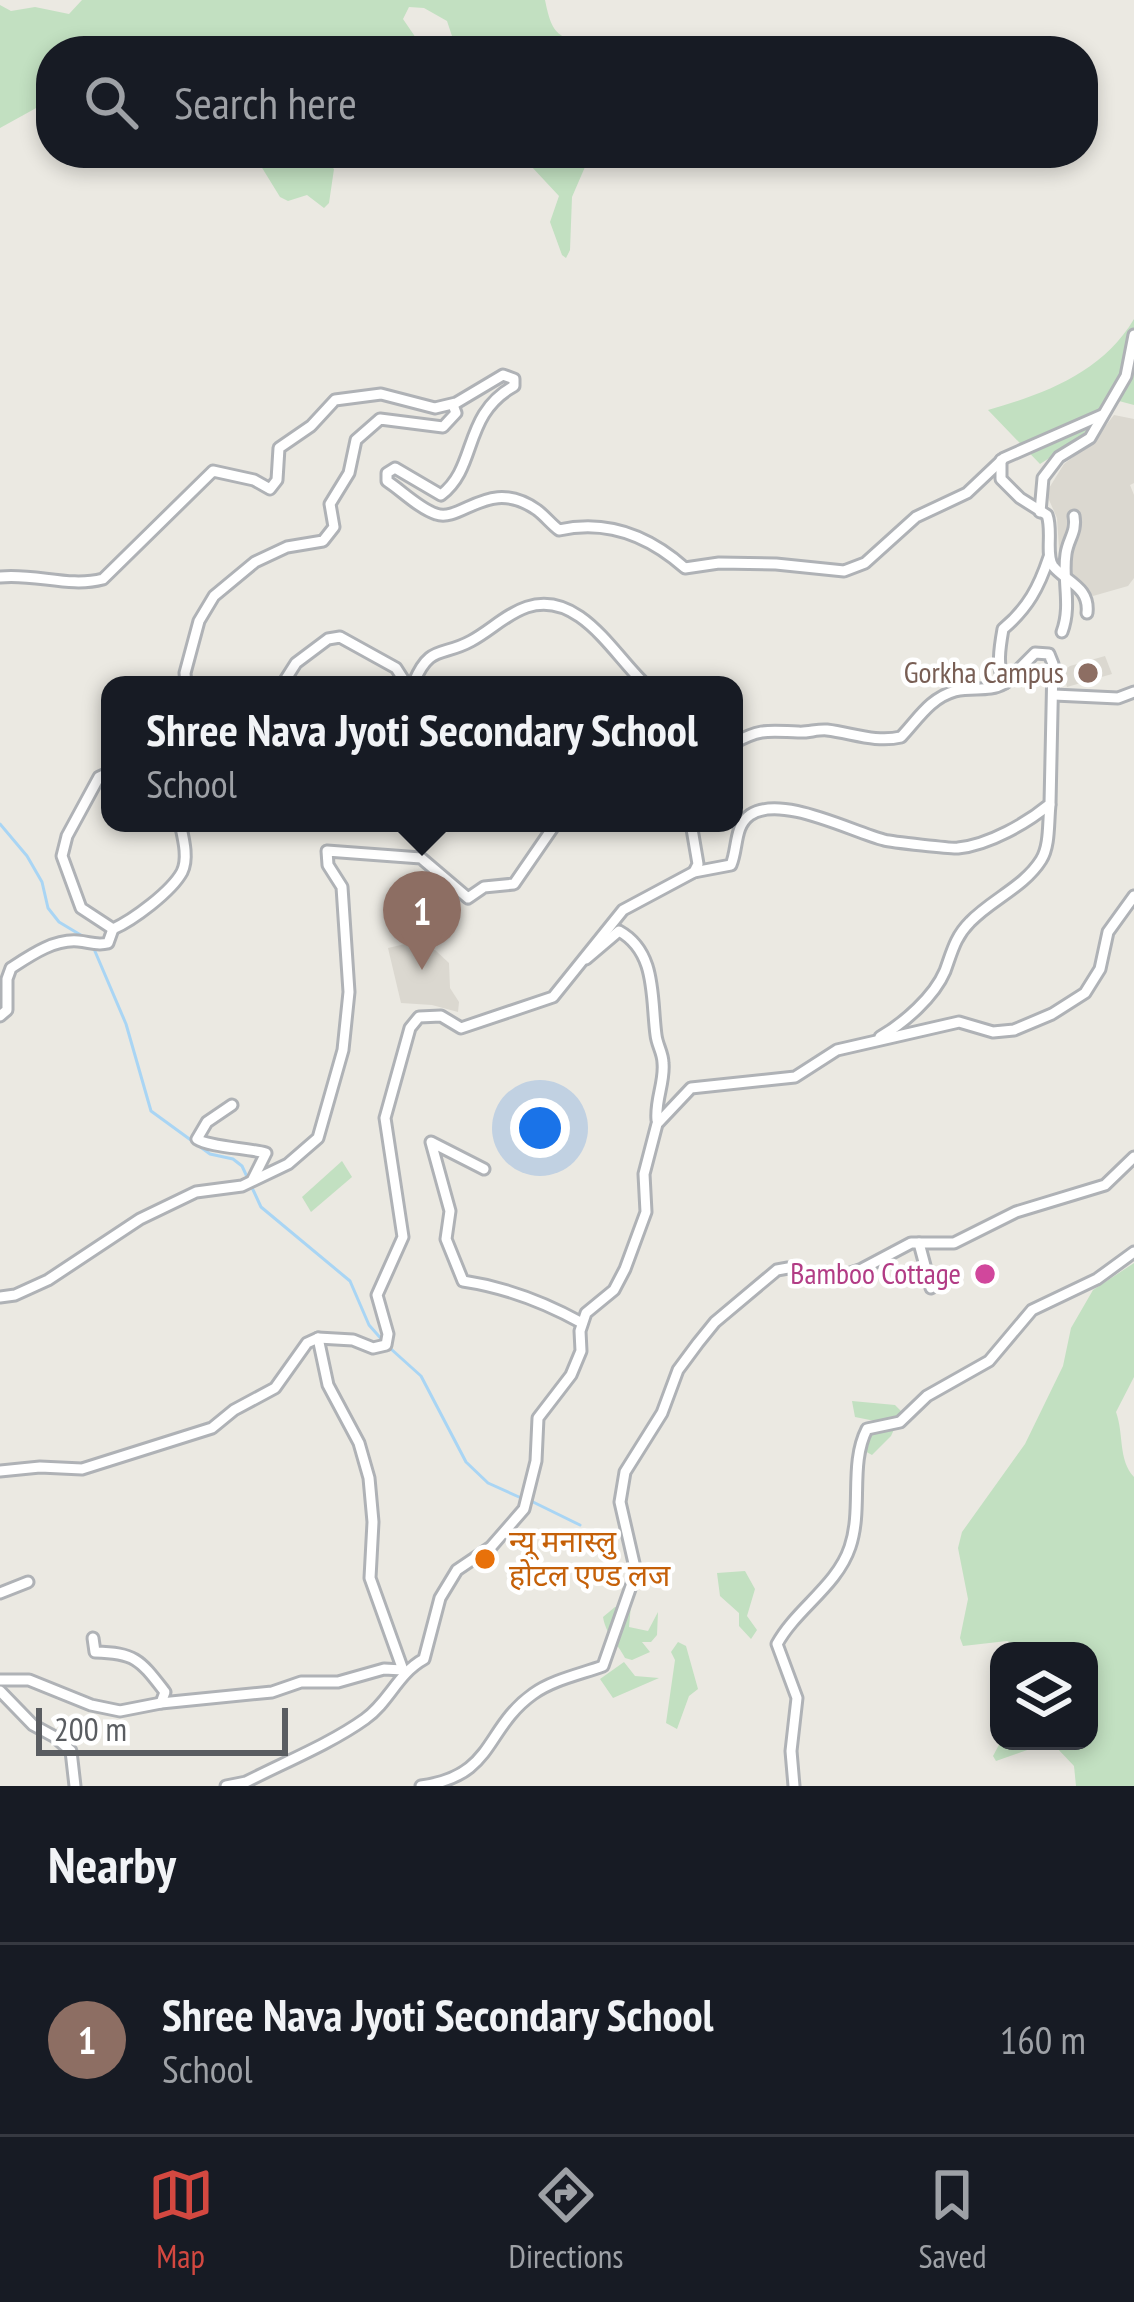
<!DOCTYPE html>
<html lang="en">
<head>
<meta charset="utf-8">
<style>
  :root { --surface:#171b24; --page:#242831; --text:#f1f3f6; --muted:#9ea1a6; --line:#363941; --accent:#d34840 }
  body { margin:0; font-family:"PT Sans Narrow","Noto Sans Devanagari",sans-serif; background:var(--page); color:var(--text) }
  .controls { position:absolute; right:36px; bottom:36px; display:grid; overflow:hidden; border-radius:24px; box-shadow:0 6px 18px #0003 }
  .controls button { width:108px; height:108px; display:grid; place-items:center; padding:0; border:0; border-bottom:3px solid var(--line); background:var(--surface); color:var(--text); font:60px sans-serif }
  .scale { position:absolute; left:36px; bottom:30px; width:252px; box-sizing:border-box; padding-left:12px; border:6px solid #5a5d61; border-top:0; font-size:33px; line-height:42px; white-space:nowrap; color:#5a5d61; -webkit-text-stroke:9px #fff; paint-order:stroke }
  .you { position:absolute; left:540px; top:1128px; width:42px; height:42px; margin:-30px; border:9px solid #fff; border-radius:50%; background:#1a73e8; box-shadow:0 0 0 18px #1a73e833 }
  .badge { display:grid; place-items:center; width:78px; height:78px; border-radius:50%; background:var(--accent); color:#fff; font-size:39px; font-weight:700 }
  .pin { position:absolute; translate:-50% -99px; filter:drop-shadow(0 3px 6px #0008) }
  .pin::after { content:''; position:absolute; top:63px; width:42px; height:36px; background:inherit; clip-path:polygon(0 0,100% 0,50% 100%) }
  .popup { position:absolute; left:101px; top:676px; width:642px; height:156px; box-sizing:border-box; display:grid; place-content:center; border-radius:24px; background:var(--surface); filter:drop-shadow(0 3px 9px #0005); font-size:39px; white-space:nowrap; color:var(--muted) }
  .popup b { font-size:45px; color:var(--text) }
  .popup::after { content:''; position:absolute; left:50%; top:100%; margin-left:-24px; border:24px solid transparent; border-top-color:var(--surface) }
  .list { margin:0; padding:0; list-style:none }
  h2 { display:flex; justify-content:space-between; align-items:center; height:156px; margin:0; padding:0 48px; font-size:51px }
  h2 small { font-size:39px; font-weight:400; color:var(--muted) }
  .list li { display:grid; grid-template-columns:78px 1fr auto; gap:36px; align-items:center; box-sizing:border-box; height:192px; padding:0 48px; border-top:3px solid var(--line) }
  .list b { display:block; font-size:45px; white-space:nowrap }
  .list p { margin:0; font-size:39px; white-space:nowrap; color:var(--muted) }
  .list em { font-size:39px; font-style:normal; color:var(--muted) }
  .icon { flex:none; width:66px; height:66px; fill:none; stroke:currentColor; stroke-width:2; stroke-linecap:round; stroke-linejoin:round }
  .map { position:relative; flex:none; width:1134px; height:1786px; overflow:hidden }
  .search { position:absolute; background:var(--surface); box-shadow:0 6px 18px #0003; left:36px; right:36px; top:36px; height:132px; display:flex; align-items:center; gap:30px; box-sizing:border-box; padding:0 42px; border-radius:48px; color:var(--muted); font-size:45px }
  .sheet { height:348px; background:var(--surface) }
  nav { display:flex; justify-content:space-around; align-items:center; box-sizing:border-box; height:168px; border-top:3px solid var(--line); background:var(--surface); font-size:33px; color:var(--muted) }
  nav a { display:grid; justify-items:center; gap:6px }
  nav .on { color:var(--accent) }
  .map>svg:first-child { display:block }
</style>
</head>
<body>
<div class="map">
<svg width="1134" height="1786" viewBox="0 0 1134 1786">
  <rect width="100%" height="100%" fill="#ebe9e2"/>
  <g fill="#dbd8d0">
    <path d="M1114,415L1134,419V483L1130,485L1134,495V578L1128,586L1093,596L1060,563L1057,518L1046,493L1064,464L1093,442Z"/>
    <path d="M1105,656L1112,674L1067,687L1063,671L1070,666Z"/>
    <path d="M405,944L435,950L449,963L450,988L459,1002L458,1012L432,1005L401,1003L388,948Z"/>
  </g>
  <g fill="#c2e0c1">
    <path d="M82,0H545C553,40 559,32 589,51H457L447,21L424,8L409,7L403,19L418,41L416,51H51V116L38,107L0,128V5L11,11L35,7L69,14Z"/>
    <path d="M253,153H318L334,169L329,203L324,208L307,195L288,201L280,197Z"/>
    <path d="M524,153H591L572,197L570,250L566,258L562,255L550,222L559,196L531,166Z"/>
    <path d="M1134,319V405L1119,401L1102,412L1079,439L1040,464L988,410C1044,394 1102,373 1134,319Z"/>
    <path d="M342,1161L352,1177L311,1212L302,1197Z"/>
    <path d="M1134,1263V1377L1116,1412C1124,1434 1118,1460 1134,1477V1786H1076L1074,1766L1056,1747L1030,1749L996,1761L993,1756L1001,1741H1089V1651H1034L1007,1641L963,1646L960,1638L968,1599L958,1548L962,1532L1025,1444L1063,1366L1071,1328L1093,1290Z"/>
    <path d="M852,1401L895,1405L902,1412L891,1436L872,1455L861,1449L866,1435L880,1422L855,1417Z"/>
    <path d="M745,1571L755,1589L747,1616L757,1630L751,1639L739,1626V1613L720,1596L717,1573Z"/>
    <path d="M631,1605L629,1627L648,1631L658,1612L657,1635L651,1642H642L650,1652L632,1660L625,1658C617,1642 606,1635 603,1617L615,1607Z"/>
    <path d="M678,1642L686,1646L698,1689L689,1696L677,1729L666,1723L675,1660L671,1652Z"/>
    <path d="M624,1662L635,1676L659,1678L613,1698L600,1679Z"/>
  </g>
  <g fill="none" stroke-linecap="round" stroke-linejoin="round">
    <g stroke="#a9d5f4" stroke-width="3">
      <path d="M0,824L27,856L42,882L48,908L59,922L84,937"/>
      <path d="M94,949L126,1024L151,1111L210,1154L233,1159L242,1166L261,1207L350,1281L369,1325L384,1342"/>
      <path d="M391,1349L421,1376L466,1462L488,1483L519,1497"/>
      <path d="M531,1501L580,1525"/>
    </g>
    <g stroke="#afb2b6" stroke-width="15">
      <g id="minor">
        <path d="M1001,460V479L1020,498L1047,515C1053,531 1045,555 1053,566C1066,582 1090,587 1087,613"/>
        <path d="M1040,512L1043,478L1059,457L1090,438L1126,376L1134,335"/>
        <path d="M0,577C35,573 69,588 103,579L213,471L254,480L270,489L277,480L279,448L311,426L335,400L381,394L435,408L456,403L503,375L514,379V386C462,415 478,467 441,495L395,468L387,473V481C402,491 420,509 436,514C462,523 489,476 537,510C545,516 551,524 559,530C608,519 649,536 685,568L719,563L776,564L844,571L865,563L916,517L967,493L1004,458L1102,415"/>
        <path d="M1062,632C1072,605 1062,581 1066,554C1068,539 1077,532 1074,516"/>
        <path d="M186,685L185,673L199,621L214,596L255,562L287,547L323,541L334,527L330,504L349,473L356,440L380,419L443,427L456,413L453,405"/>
        <path d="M282,685L296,663L328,639L340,637L396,668L405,682H414C430,644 442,657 471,641C490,631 506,614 527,607C580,590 614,656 646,685"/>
        <path d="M1054,695L1118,698L1134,692"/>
        <path d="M734,743C761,728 769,731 798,732C807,733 818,729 827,730C852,733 876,743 901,737C918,719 930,698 955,691C974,686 988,693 1005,683"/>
        <path d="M110,772L99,777L67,836L62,856L81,908L113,929C133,920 171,892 182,872C189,858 183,837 180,823"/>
        <path d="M691,823L698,864L694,872"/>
        <path d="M586,959L619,931C657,952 651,998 656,1035C657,1045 663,1053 663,1063C665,1082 655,1100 657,1120"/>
        <path d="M0,1016L7,1010V979L11,968C31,955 54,939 78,941C90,942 96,946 108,943L113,929"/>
        <path d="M880,1037C904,1023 934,997 945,971C952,952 955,937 970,922C992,899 1024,887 1041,860C1050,846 1048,823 1050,805"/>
        <path d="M232,1105L207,1122L197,1139C209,1147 247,1148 266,1153L253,1179"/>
        <path d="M484,1169L431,1142L450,1211L446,1239L463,1281C503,1287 546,1303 582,1323"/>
        <path d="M919,1243L931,1288"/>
        <path d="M0,1297L15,1295L48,1280L140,1219L196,1192L242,1186L288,1164L318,1138L343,1050L349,992L342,887L328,865L327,851L421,858L468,898L484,887L514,884L556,823"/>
        <path d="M318,1338L328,1385L359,1443L369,1478L373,1522L370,1578L403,1670"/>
        <path d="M0,1471L40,1467L82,1469L212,1428L234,1410L275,1388L307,1343L318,1338L353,1340L373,1348L386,1345L388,1334L377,1295L403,1237L385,1118L410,1028L419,1017L441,1016L461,1028L553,997L623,910L694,872L731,865C738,849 734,826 750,815C781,794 852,832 884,840C891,842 954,849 958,848C989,845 1027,823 1050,804L1053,664L1049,654L1035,653L1005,683C996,668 1000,646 1003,629C1028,608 1039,587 1049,557"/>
        <path d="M0,1593L28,1582"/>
        <path d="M93,1638L95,1652C136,1653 140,1660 165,1692L161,1703"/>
        <path d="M0,1680H29L91,1705L120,1711L161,1703L272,1692L301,1682H338L384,1669L403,1670"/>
        <path d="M0,1691L33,1725L55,1737L71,1751L75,1786"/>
        <path d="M226,1786L246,1782C285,1762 330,1744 365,1719C390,1701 397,1674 424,1659L440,1598L457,1570L491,1547L524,1509L536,1461L538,1418L571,1375L581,1351L580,1331L586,1313L614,1290L625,1269L646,1212L644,1174L657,1124L691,1088L795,1077L837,1050L959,1022L993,1032L1014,1030L1052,1014L1085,993L1100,969L1108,932L1134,896"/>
        <path d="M421,1786C495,1776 484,1729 533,1694C552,1680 581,1674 603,1666L636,1572L620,1502L625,1472L662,1413L678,1370L698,1343L715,1322L777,1270L788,1268L830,1280L862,1269L911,1243H954L1016,1212L1105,1185L1134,1157"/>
        <path d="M794,1786L791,1751L797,1698L777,1644C796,1609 837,1586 850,1547C863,1509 849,1464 867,1429L900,1422L927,1396L989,1361L1032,1310L1097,1279L1134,1252"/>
      </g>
    </g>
    <use href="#minor" stroke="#fff" stroke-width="9"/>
  </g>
  <circle fill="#8d6e63" stroke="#fff" stroke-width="4.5" cx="1088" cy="673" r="12"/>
  <circle fill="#d1479c" stroke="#fff" stroke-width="4.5" cx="985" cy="1274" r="12"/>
  <circle fill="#e8710a" stroke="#fff" stroke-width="4.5" cx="485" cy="1559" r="12"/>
  <g text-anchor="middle" stroke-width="9" stroke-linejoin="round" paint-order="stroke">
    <g font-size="30" fill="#785e54" stroke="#fff" text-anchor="end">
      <text x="1064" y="683">Gorkha Campus</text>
    </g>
    <g font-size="30" fill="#b23c85" stroke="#fff" text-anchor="end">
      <text x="961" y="1284">Bamboo Cottage</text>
    </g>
    <g font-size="30" fill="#c56008" stroke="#fff" text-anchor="start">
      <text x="509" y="1552">न्यू मनास्लु<tspan x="509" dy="34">होटल एण्ड लज</tspan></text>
    </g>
  </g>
</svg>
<div class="controls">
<button><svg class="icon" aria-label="layers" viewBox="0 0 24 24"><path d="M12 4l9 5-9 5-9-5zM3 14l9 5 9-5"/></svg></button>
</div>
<div class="scale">200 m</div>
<div class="you"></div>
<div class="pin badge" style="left:422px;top:970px;background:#8d6e63">1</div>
<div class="popup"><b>Shree Nava Jyoti Secondary School</b>School</div>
<div class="search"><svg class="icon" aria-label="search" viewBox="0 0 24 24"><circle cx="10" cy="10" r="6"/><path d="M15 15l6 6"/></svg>Search here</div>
</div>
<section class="sheet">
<h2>Nearby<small></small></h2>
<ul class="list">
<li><span class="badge" style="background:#8d6e63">1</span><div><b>Shree Nava Jyoti Secondary School</b><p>School</p></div><em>160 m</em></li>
</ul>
</section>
<nav>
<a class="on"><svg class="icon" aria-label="map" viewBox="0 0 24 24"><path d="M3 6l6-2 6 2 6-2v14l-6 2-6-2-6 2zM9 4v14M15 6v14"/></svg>Map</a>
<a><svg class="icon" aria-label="directions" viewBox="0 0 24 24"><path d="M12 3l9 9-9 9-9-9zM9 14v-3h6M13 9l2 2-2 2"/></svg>Directions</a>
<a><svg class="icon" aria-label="saved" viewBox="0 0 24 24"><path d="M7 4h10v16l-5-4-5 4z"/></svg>Saved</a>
</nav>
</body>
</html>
